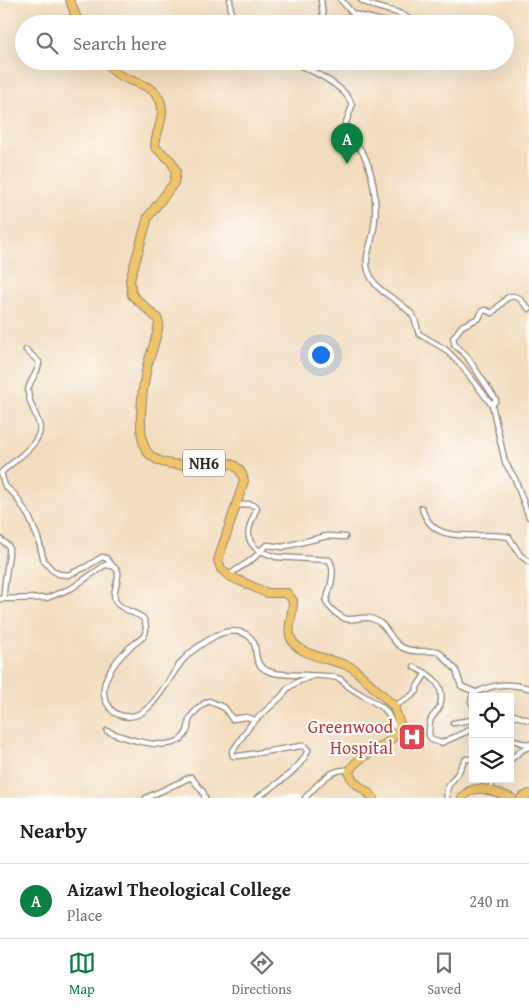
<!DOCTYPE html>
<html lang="en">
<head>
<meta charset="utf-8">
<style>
  :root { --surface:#fff; --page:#f6f6f6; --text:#202124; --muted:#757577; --line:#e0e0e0; --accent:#0b8043 }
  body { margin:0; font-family:"Gentium Book Plus",serif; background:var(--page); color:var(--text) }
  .controls { position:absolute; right:15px; bottom:15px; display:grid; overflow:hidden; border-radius:0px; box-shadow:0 5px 20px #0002 }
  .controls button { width:45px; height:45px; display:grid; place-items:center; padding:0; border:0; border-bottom:1px solid var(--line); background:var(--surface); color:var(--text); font:25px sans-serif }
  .you { position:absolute; left:320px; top:354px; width:18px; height:18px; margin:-12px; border:4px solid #fff; border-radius:50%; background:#1a73e8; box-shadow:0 0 0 8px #1a73e833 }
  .badge { display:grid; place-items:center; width:32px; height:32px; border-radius:50%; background:var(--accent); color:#fff; font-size:16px; font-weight:700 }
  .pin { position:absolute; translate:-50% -41px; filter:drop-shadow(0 1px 2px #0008) }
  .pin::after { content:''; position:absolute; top:26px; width:18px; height:15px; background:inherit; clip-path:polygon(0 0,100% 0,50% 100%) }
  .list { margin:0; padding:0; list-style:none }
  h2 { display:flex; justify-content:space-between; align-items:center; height:65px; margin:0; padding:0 20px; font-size:21px }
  h2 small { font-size:16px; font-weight:400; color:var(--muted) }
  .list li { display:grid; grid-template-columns:32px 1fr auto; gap:15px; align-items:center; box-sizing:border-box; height:75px; padding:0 20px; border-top:1px solid var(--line) }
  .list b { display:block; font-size:19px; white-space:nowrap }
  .list p { margin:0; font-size:16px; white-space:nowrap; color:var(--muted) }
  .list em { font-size:16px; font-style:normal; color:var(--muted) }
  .icon { flex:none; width:28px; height:28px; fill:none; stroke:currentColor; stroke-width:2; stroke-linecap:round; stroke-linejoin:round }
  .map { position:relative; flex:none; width:529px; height:798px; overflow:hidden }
  .search { position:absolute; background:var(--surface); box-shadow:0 5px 20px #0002; left:15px; right:15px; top:15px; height:55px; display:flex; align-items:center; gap:12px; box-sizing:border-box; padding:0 18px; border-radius:28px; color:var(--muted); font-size:19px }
  .sheet { height:140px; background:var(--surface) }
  nav { display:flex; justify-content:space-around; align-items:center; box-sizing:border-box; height:70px; border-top:1px solid var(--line); background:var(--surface); font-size:14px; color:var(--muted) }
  nav a { display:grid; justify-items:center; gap:2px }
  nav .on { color:var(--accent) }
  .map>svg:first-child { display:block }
</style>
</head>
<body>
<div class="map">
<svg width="529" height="798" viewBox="0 0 529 798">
  <rect width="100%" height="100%" fill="#fdfcf7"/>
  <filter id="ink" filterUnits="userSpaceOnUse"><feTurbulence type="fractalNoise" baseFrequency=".02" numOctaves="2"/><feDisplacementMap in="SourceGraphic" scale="10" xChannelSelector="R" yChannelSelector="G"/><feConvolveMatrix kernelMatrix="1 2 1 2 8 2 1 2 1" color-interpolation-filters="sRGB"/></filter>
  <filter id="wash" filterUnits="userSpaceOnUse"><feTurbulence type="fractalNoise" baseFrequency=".0096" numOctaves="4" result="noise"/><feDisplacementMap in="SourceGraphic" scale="20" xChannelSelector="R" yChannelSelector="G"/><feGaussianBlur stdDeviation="1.12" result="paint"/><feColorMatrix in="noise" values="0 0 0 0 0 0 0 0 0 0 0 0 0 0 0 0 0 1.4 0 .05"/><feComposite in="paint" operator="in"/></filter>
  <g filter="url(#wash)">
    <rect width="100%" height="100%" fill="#f3ddbf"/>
  </g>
  <g filter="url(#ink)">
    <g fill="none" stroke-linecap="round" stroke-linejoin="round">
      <g stroke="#8f8475" stroke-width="7">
        <g id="minor">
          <path d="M230,0L231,14L234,24"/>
          <path d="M321,0L324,24"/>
          <path d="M341,0L353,14L394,24"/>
          <path d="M361,0C376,11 402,8 414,24"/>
          <path d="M289,61C307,68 348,86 352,106L345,125L346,128C351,138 360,147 365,157C375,180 378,209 373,233C371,245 364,257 368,270C376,296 400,297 413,316C416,321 417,328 419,334L445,349L461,365L492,405L505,462L515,479L529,517"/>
          <path d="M26,350L39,362C39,373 29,380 28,391C28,402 36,413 39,424C45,443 12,461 1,473L5,486L15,495L29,517L38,538L44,561L52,570L59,574L68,575L86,567L102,557L106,558L112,565"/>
          <path d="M492,405L496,400L466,355L455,345L453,338L462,326L479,318L482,311L485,310L492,313L507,298L513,296L519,298L529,309"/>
          <path d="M236,506L248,504L256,506L257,508C251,523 240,539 260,551L267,545L282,547L327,536L345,537"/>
          <path d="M422,508C433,549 480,530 509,537L520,555L529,562"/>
          <path d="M0,539C2,541 7,544 9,547C11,551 3,585 4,596"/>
          <path d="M229,576C238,566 254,562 260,551L276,557L329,560C337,570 329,591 326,602C330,609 338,616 346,619C354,621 364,615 373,619C388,624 390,642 403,648C414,653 427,651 438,651L456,670L461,686L475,692"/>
          <path d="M0,599L47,598L72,588L105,565C132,566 108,590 116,602C121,610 135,612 143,618C146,623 147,630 144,636C140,640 134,644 129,648C116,660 96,684 107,703C110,708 112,712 117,714C149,729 167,677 184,659C193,649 206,641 217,635C229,629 248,629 254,643C258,655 253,664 268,671C279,676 294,674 306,675C316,676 330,675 340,679C343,681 346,684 348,686C358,694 379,703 386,711C390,717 393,725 397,731"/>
          <path d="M414,667C431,675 446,684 440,706C438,711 433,715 431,719C429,724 429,730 429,735L432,740L441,743L466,732L473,727"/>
          <path d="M473,705L471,702L473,694C495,683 505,683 529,688"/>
          <path d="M394,706L410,697L417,691V687L426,673"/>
          <path d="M510,714L529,720"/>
          <path d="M453,723L471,720L473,721"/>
          <path d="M107,731C124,738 177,757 187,731C189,728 188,724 189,720C193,712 202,704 209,701L225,708L232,719L247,717L255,720"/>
          <path d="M510,738L521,743L529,744"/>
          <path d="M510,760L522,750L529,747"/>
          <path d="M490,790L494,779"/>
          <path d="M146,798L191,777L203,792L205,798"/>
          <path d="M257,798C274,785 300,771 308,750L304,746H301L239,756H233L232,752L251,724L282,696L287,689L297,682L313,676"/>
          <path d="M305,798C318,785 329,768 350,770"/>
          <path d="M447,798C445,786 452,782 458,773C461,768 462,763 466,759H473"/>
        </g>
      </g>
      <g stroke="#8f8475" stroke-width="10">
        <g id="trunk">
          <path d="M70,0L75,14L80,24"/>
          <path d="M105,61C109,66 114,72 119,75C136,85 160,84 162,109C163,122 155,134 155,147L171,161L176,171L174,183L148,217L130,280L132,295L157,318L159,323C157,337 152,350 148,363C143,383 134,441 150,455C179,481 236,441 244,481L218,560L221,569L229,576L267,593H287L293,601C293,612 288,624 290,635C294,657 337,659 353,668L394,706L400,725C391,752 358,750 349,773C353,786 366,788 373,798"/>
          <path d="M462,798C475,780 495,793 512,798"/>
          <path d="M521,798L529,794"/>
        </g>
      </g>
      <use href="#minor" stroke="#fff" stroke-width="4.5"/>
      <use href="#trunk" stroke="#f0c469" stroke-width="8"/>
    </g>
  </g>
  <defs>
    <g id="hospital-square" transform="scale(1.4375)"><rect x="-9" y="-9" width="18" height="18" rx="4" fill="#e0444e" stroke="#fdfcf7"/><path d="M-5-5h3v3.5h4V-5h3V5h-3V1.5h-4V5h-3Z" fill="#fff"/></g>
  </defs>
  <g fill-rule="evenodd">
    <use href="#hospital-square" x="412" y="737"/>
  </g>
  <g text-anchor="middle" stroke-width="4.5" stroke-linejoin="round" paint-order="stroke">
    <rect fill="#fdfcf7" stroke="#6a6a68" stroke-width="1" x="183" y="449.5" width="42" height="27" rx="4"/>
    <g font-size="16" font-weight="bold" fill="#2b2b2b">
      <text x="204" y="469">NH6</text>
    </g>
    <g font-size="18" fill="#be3a42" stroke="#fdfcf7" text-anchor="end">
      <text x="393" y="733">Greenwood<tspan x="393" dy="21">Hospital</tspan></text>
    </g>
  </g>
</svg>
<div class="controls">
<button><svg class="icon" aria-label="locate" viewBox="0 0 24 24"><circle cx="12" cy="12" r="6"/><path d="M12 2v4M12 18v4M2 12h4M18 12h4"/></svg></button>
<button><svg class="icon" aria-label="layers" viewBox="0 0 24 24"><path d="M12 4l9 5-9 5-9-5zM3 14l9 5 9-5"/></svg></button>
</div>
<div class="you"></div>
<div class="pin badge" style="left:347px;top:164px">A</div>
<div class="search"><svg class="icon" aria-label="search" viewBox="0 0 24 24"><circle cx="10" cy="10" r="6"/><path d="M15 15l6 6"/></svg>Search here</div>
</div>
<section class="sheet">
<h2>Nearby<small></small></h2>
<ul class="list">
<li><span class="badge">A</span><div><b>Aizawl Theological College</b><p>Place</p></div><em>240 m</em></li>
</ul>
</section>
<nav>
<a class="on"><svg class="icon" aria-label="map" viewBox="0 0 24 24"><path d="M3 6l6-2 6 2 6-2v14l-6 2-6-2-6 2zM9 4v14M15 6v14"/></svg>Map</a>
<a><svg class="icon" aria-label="directions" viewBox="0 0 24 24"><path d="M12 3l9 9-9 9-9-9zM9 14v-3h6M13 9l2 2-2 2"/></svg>Directions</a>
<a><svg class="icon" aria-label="saved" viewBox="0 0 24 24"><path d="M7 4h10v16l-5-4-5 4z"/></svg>Saved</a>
</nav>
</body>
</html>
